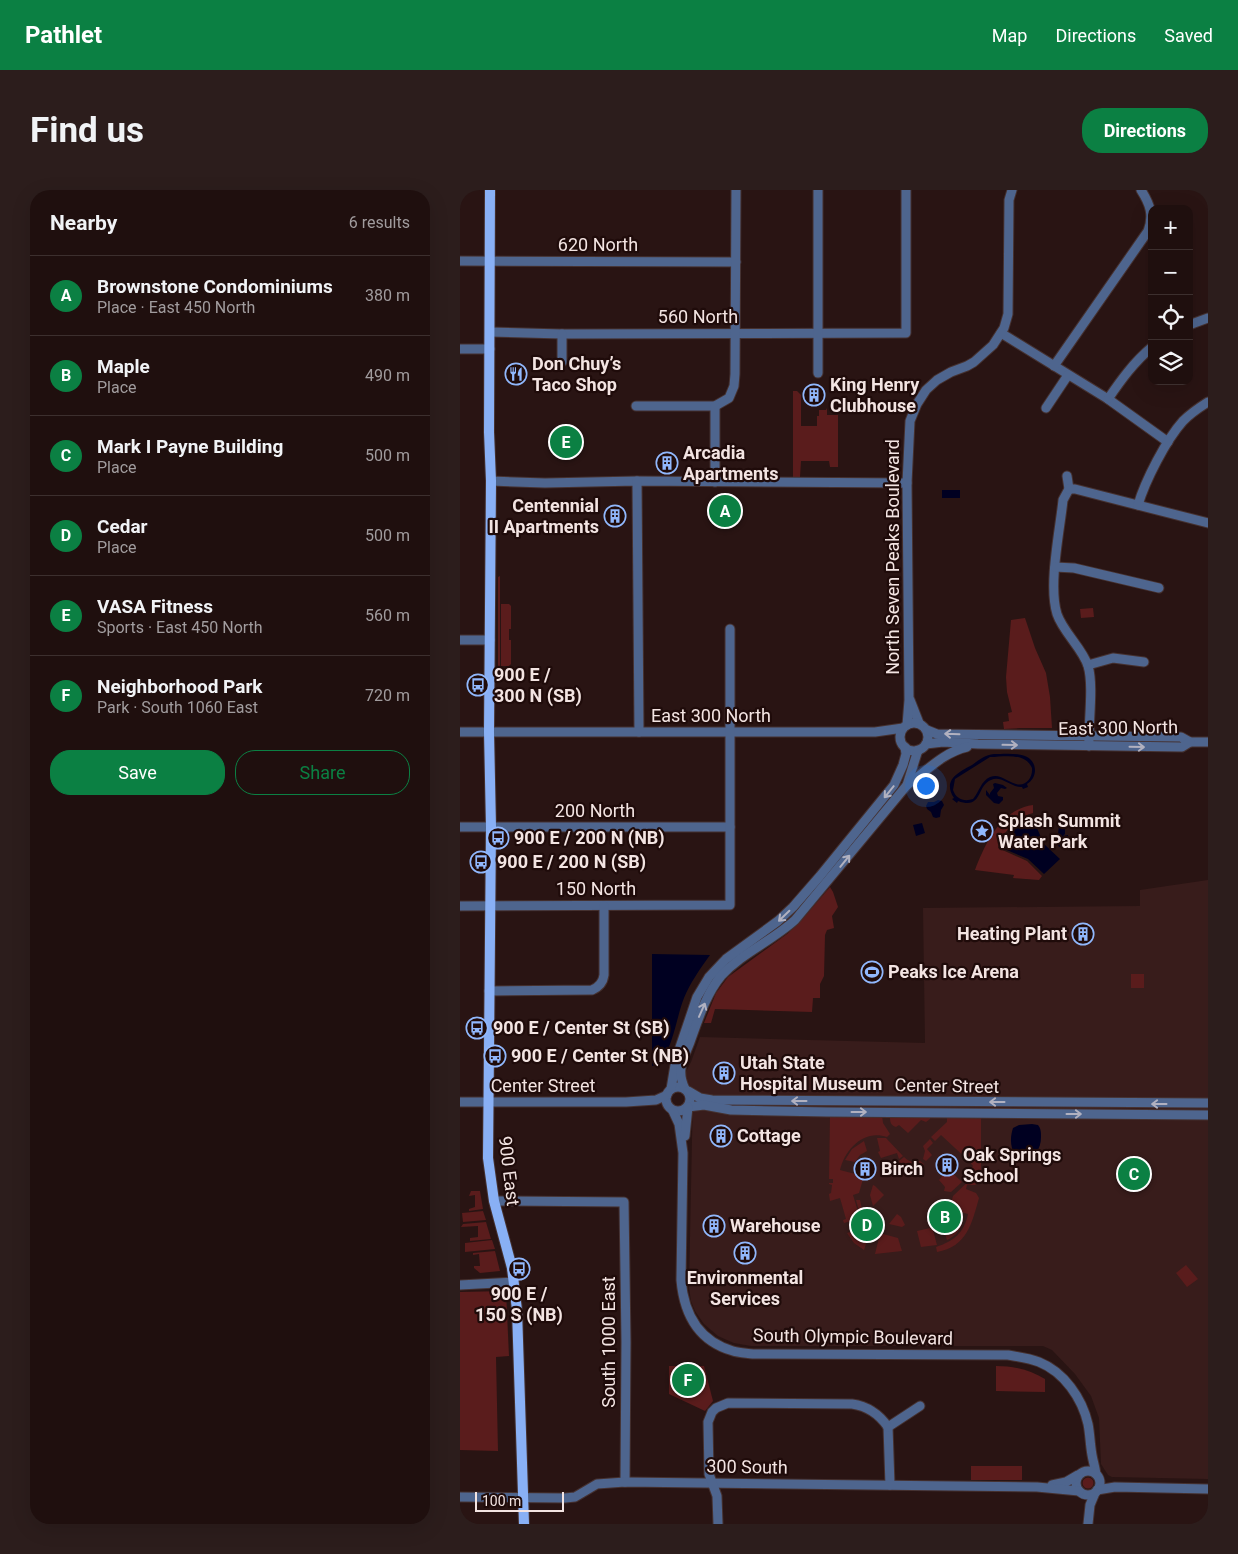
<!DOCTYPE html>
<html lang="en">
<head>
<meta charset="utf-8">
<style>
  :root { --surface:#1f0f0e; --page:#2c1d1c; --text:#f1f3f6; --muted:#a19c9e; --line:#3c2f2e; --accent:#0b8043 }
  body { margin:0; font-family:Roboto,sans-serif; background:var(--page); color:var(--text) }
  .controls { position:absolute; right:15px; top:15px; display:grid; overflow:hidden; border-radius:10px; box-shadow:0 5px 20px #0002 }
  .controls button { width:45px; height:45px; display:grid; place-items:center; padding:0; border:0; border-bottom:1px solid var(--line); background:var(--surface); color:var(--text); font:25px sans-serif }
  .scale { position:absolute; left:15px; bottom:12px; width:89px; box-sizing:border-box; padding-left:5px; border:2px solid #f3e4e2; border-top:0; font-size:14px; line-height:18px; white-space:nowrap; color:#f3e4e2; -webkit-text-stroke:4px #1f0b0a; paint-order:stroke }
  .you { position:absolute; left:465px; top:595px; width:18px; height:18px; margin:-12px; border:4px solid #fff; border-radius:50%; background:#1a73e8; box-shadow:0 0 0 8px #1a73e833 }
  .badge { display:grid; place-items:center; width:32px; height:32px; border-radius:50%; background:var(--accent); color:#fff; font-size:16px; font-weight:700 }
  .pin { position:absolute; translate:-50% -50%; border:2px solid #fff; box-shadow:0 1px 5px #0006 }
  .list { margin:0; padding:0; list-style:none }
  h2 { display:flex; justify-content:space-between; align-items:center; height:65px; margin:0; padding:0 20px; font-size:21px }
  h2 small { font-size:16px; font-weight:400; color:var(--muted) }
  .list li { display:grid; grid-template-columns:32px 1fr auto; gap:15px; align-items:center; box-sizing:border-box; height:80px; padding:0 20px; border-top:1px solid var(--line) }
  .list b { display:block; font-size:19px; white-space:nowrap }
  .list p { margin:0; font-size:16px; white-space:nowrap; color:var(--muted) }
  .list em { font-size:16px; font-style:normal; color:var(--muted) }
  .actions { display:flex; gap:10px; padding:15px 20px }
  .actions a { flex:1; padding:11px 0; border:1px solid var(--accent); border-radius:20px; text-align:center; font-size:18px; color:var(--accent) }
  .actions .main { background:var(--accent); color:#fff }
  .icon { flex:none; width:28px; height:28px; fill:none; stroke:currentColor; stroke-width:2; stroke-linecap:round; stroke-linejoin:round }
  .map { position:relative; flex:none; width:748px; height:1334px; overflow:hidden; border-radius:20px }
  header { display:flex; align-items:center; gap:30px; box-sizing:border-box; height:70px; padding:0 25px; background:var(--accent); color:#fff }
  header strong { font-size:24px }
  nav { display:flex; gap:28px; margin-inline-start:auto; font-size:18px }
  .intro { display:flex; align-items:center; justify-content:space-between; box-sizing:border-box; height:120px; padding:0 30px }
  h1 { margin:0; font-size:35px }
  .button { padding:12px 22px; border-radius:20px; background:var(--accent); color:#fff; font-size:18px; font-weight:700 }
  main { display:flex; gap:30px; padding:0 30px }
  aside { flex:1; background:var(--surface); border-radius:20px; box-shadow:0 5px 20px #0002 }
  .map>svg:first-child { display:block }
</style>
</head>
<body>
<header>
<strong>Pathlet</strong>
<nav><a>Map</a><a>Directions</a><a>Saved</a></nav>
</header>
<div class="intro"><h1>Find us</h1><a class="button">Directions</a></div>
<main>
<aside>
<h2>Nearby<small>6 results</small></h2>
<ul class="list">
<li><span class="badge">A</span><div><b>Brownstone Condominiums</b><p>Place · East 450 North</p></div><em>380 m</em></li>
<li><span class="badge">B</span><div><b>Maple</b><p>Place</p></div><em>490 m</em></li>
<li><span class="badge">C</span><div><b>Mark I Payne Building</b><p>Place</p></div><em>500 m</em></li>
<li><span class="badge">D</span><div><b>Cedar</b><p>Place</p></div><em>500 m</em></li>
<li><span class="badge">E</span><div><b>VASA Fitness</b><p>Sports · East 450 North</p></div><em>560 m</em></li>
<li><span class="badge">F</span><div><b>Neighborhood Park</b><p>Park · South 1060 East</p></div><em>720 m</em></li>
</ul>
<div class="actions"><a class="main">Save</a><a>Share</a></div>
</aside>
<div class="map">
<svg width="748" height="1334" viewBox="0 0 748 1334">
  <rect width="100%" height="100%" fill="#291413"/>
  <path fill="#381c1b" d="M748,690V1289L652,1287L648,1285L641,1274L639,1228L631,1206L615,1184L592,1160L583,1156H291L274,1153L267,1150L258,1146L244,1134L235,1121L231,1111L229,1097L233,900L228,895L224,886L231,872L240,847L465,853L463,718L680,716V700Z"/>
  <g fill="#5a1c1c">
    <path d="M333,201H337L341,205V236H357V226H359V220H366L367,218V225H378V277H370L369,271H341L340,287H333Z"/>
    <path d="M40,386V476H38V387Z"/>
    <path d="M41,414H49L51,416V439H49V450H51V474L49,476H41Z"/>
    <path d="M633,418L634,427L621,428L620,419Z"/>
    <path d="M565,428L575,458L586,483L590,507L592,538H560L544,539L543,532L549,531L548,523L552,522L547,502L546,487L551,430Z"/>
    <path d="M573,615V623C556,628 543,641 538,658L567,671L582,686L579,690L553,688L554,685L515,680C525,654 541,619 573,615Z"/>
    <path d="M370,697L373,702L378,717L372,726L374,738L367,740L365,745L364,786L360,794V808H353L352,822L255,819L251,833H244L256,803L268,787L327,744L339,733Z"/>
    <rect x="671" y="784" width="13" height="14"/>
    <path d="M370,925L422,926L423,933L430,944L427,947C404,939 385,959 380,980L399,985L403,989L399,1003L393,1005L399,1025H400L396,1010H400L403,1024L399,1029L384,1033L383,1030L386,1029L380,1008L370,1011L369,1004L371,1003L372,995L369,994V993H373V989H369Z"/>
    <path d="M471,925L470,929L466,932L461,930L448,943L439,935L436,937C430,935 430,931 430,926Z"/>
    <path d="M487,925L521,926V986H514L515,985L510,980L513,976L509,971L481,945L475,951L471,947L487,932Z"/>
    <path d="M417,948H426L443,966L439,969L437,963L421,968L418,962L420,961Z"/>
    <path d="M470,949L473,953L467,959L472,965L466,971L463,969L465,961L463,956Z"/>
    <path d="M404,951L407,961L400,965L395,972L385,970L392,959Z"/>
    <path d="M444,967C449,972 454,973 460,971L464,974L457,983L454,980L450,985L444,979L437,987L431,979L441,977L439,971Z"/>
    <path d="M487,978L502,992L491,1002L484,1001L485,997L479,990L483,985L481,983Z"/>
    <path d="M513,987L521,988V990L515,995H507L506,999L516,1003L519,1008C512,1033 507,1057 477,1062L476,1057C494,1051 504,1043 508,1024L492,1020L490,1017L493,1006Z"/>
    <path d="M413,995L415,996L424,1005L413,1016L410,1005Z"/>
    <path d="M11,1001H20L23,1019L9,1021V1019L15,1017V1005L9,1006Z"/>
    <path d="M23,1021L26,1030L3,1032L2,1023Z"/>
    <path d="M437,1024L441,1027L445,1035L442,1037L429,1034Z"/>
    <path d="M26,1032L31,1049L10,1051V1048L18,1047V1036L1,1037L3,1034Z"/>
    <path d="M496,1033L502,1034C499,1042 494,1047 487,1050L485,1044L492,1040Z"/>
    <path d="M470,1038L473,1040L477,1055L461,1057L457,1041Z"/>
    <path d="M396,1040L400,1047L407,1051L404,1060L394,1053L387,1043Z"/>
    <path d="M423,1044L438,1048L442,1061L415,1064L419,1048Z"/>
    <path d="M32,1050L35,1059L5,1062V1053Z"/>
    <path d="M35,1061L40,1081L20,1083L14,1078V1076H20L19,1064L13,1065V1063Z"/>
    <path d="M726,1075L738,1089L727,1097L716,1083Z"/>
    <path d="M46,1101L49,1166L36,1167L38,1261L0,1260V1102Z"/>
    <path d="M209,1176H244L253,1211L245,1221L209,1204Z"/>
    <path d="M536,1176C555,1176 570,1180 585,1189V1202L536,1201Z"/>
    <rect x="511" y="1276" width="51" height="14"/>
    <circle cx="628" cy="1293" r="5.5"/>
  </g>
  <g fill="#000021" fill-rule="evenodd">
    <rect x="482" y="300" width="18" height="8"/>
    <path d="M534,564C547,564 574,560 575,580C575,586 572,591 567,594L568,597L563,599L562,597C551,598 542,585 531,590C516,596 523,620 498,611L497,613L492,609L494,608C482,590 499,582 512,575C519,570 525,565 534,564ZM530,567C544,567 565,562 572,578C573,587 566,597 556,594C546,591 540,583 530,587C521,591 519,602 513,609C504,612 496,609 493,600L495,589Z"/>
    <path d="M535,593L543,595L547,598L545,599L541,598L537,603L538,606L543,607V610L539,614L534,613L526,605V600L530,605V603L534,598L533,594Z"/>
    <path d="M478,610L482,611L484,615L481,620L480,627L476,628L473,627L471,622L467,619L466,616L468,612H474Z"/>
    <path d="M572,627L584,654L600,669L584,684L568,669L542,658C548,643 558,633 572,627Z"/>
    <path d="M462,633L465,643L456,646L453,635Z"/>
    <path d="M603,634L605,637V644L603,646L608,645V648L605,649L604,655L599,657L598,655L602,650L598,653L596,652L594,647L598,644L599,636Z"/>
    <path d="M192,764L250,765C240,779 230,793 224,808C217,825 212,862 199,873C198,875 195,875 192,876Z"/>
    <path d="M572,934L578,935C581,939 581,942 581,947C581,963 571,970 555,965C550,957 550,947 553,938L559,935Z"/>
  </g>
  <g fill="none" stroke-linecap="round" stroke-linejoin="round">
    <g stroke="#453130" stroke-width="11">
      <g id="minor">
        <path d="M0,71L276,72"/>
        <path d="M729,135L748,128"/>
        <path d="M30,142L102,144L446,143V0"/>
        <path d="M541,143L648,209L708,252"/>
        <path d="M0,159H30"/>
        <path d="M102,172V144"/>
        <path d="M594,176L688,41C694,25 690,14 681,0"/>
        <path d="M358,183V0"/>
        <path d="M648,209C661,190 674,172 692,157"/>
        <path d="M176,216H255L269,208L274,196L275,184L276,0"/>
        <path d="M586,218L608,185"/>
        <path d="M607,286L609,299L603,310C600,340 588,395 597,424C603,442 623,459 628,476C634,496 628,534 629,556"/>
        <path d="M31,291L85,293L177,291L447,293"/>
        <path d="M177,291L179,542"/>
        <path d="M255,292V216"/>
        <path d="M609,299H615L748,333"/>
        <path d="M678,315C685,291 706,250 723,231C730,224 740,217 748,212"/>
        <path d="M595,377L614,378L699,398"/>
        <path d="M0,450H30"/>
        <path d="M628,475L653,468L684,472"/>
        <path d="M450,510L459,533"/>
        <circle cx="454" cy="547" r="14"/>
        <path d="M447,535L449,510L447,293L450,231L457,214L466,200L477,190L491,182L507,176L514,172L533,155L544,138L548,124L549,10L552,0"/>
        <path d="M467,540L477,544L721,547L730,552H748"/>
        <path d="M0,542H415L443,538"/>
        <path d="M466,554L483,552L518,554L722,557L730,552"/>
        <path d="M447,595C467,581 482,563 507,557"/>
        <path d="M0,637H270"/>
        <path d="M0,716L270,715V439"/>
        <path d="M29,801L132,800C139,797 143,793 144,785V716"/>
        <circle cx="218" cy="909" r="12"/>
        <path d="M211,899L216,869L237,807L249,787L266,769L318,731L333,717L360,686L434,595L443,575L446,564L445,557"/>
        <path d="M225,899C216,880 223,870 230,852C238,830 246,804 261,786C282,763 312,751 335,730L447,595L458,560"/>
        <path d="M228,901L240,908L252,910L748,913"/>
        <path d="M0,912H166L196,910L207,905"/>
        <path d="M228,917L244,915L271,920L367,922L748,925"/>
        <path d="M213,921L219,934L223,963L221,1090C224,1124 238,1151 273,1161C279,1163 286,1163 293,1164L548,1165C559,1167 569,1168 579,1172C604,1182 622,1208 628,1234C630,1244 630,1254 632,1265C633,1271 635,1277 636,1284"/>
        <path d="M225,946L228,917"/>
        <path d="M34,1011L164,1012L166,1152L165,1292"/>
        <path d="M0,1095L53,1092"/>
        <path d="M428,1237L430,1295"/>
        <path d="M428,1237L460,1216"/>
        <circle cx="628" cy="1293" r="12"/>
        <path d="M592,1295L606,1292L618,1285"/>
        <path d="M637,1300L655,1297L748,1299"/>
        <path d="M0,1307L105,1308L115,1307L137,1294L165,1292L577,1297L619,1301"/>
        <path d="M258,1334L257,1306L249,1284L248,1232L252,1222L256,1218L268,1213L392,1214C407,1216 419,1224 428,1237"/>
        <path d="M628,1334L630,1315L635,1303"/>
      </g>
    </g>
    <g stroke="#453130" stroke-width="12">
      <path id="major" d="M30,0L29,242L31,291L29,542L31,637L28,968L34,1011L52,1078L57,1120L64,1334"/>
    </g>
    <use href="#minor" stroke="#4e658e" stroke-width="9"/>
    <use href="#major" stroke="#89b0f5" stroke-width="10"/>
  </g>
  <defs><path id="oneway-shaft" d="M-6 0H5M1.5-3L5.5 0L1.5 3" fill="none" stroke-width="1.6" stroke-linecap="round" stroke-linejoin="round" transform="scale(1.25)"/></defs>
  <g stroke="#b1b1c0">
    <use href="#oneway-shaft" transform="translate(492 544) rotate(-178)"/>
    <use href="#oneway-shaft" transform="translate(550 555) rotate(1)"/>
    <use href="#oneway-shaft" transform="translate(677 557) rotate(1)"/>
    <use href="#oneway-shaft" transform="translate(429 602) rotate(129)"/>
    <use href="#oneway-shaft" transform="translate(385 671) rotate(-51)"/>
    <use href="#oneway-shaft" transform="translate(324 726) rotate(136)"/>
    <use href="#oneway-shaft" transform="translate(242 820) rotate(-66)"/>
    <use href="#oneway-shaft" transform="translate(339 911) rotate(-180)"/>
    <use href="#oneway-shaft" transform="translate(537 912) rotate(-180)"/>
    <use href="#oneway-shaft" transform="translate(699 914) rotate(-180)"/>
    <use href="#oneway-shaft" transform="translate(399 922)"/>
    <use href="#oneway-shaft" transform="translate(614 924)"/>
  </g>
  <defs>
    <g id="restaurant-ring" transform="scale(1.125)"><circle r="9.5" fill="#1f0b0a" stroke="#91b8fd" stroke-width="1.5"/><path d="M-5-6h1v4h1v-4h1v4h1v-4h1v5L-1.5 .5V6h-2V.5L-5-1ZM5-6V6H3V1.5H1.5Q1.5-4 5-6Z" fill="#91b8fd"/></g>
    <g id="building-ring" transform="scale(1.125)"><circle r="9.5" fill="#1f0b0a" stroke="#91b8fd" stroke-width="1.5"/><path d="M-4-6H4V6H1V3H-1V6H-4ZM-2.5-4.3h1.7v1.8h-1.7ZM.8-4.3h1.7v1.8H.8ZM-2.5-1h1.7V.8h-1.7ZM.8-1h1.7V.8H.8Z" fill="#91b8fd"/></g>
    <g id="bus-ring" transform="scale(1.125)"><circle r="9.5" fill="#1f0b0a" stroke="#91b8fd" stroke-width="1.5"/><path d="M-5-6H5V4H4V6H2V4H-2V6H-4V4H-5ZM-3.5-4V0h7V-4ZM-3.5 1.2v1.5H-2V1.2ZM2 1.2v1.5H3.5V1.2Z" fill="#91b8fd"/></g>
    <g id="sight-ring" transform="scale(1.125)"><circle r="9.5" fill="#1f0b0a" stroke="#91b8fd" stroke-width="1.5"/><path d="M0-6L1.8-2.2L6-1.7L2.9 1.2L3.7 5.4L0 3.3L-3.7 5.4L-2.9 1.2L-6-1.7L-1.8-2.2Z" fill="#91b8fd"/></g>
    <g id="stadium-ring" transform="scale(1.125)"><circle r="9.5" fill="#1f0b0a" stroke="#91b8fd" stroke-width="1.5"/><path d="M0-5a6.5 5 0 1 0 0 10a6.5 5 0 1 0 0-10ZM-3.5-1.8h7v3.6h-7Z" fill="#91b8fd"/></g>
  </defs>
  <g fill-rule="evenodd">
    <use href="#restaurant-ring" x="56" y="184"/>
    <use href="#building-ring" x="354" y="205"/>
    <use href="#building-ring" x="207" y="273"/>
    <use href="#building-ring" x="155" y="326"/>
    <use href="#bus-ring" x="18" y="495"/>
    <use href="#sight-ring" x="522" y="641"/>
    <use href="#bus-ring" x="38" y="648"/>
    <use href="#bus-ring" x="21" y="672"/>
    <use href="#building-ring" x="623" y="744"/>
    <use href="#stadium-ring" x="412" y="782"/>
    <use href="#bus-ring" x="17" y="838"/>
    <use href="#bus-ring" x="35" y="866"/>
    <use href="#building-ring" x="264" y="883"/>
    <use href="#building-ring" x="261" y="946"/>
    <use href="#building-ring" x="487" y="975"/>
    <use href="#building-ring" x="405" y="979"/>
    <use href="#building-ring" x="254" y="1036"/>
    <use href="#building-ring" x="285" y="1063"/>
    <use href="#bus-ring" x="59" y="1079"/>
  </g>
  <g text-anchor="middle" stroke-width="4.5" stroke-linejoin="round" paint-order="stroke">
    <g font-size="18" fill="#f3e4e2" stroke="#1f0b0a">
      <text x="138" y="61">620 North</text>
      <text x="238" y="133">560 North</text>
      <text transform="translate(433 367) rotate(-90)" y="6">North Seven Peaks Boulevard</text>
      <text x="251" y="532">East 300 North</text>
      <text transform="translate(658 538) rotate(-1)" y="6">East 300 North</text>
      <text x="135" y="627">200 North</text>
      <text x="136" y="705">150 North</text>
      <text x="83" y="902">Center Street</text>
      <text transform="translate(487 896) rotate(1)" y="6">Center Street</text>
      <text transform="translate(49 981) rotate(83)" y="6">900 East</text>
      <text transform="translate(393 1147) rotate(1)" y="6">South Olympic Boulevard</text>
      <text transform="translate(149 1152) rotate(-90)" y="6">South 1000 East</text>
      <text transform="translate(287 1277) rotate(1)" y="6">300 South</text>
    </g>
    <g font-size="18" font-weight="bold" fill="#f3e4e2" stroke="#1f0b0a" text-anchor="start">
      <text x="72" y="180">Don Chuy’s<tspan x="72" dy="21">Taco Shop</tspan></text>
      <text x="370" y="201">King Henry<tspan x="370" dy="21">Clubhouse</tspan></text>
      <text x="223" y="269">Arcadia<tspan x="223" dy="21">Apartments</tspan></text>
      <text x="139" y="322" text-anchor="end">Centennial<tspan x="139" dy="21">II Apartments</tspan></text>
      <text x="34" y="491">900 E /<tspan x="34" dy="21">300 N (SB)</tspan></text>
      <text x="538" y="637">Splash Summit<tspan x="538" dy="21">Water Park</tspan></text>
      <text x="54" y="654">900 E / 200 N (NB)</text>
      <text x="37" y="678">900 E / 200 N (SB)</text>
      <text x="607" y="750" text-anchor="end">Heating Plant</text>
      <text x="428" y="788">Peaks Ice Arena</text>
      <text x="33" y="844">900 E / Center St (SB)</text>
      <text x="51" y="872">900 E / Center St (NB)</text>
      <text x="280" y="879">Utah State<tspan x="280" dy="21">Hospital Museum</tspan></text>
      <text x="277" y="952">Cottage</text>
      <text x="503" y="971">Oak Springs<tspan x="503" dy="21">School</tspan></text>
      <text x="421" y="985">Birch</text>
      <text x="270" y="1042">Warehouse</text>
      <text x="285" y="1094" text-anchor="middle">Environmental<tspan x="285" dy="21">Services</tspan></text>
      <text x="59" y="1110" text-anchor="middle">900 E /<tspan x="59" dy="21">150 S (NB)</tspan></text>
    </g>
  </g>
</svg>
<div class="controls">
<button>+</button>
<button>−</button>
<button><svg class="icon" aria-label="locate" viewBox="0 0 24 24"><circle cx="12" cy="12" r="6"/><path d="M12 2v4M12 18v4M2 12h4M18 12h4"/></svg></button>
<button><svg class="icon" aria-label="layers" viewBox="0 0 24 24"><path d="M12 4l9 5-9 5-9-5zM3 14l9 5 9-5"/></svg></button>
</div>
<div class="scale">100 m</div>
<div class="you"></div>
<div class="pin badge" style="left:265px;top:321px">A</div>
<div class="pin badge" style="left:485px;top:1027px">B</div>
<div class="pin badge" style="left:674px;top:984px">C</div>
<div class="pin badge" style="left:407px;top:1035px">D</div>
<div class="pin badge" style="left:106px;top:252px">E</div>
<div class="pin badge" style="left:228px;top:1190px">F</div>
</div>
</main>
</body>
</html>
